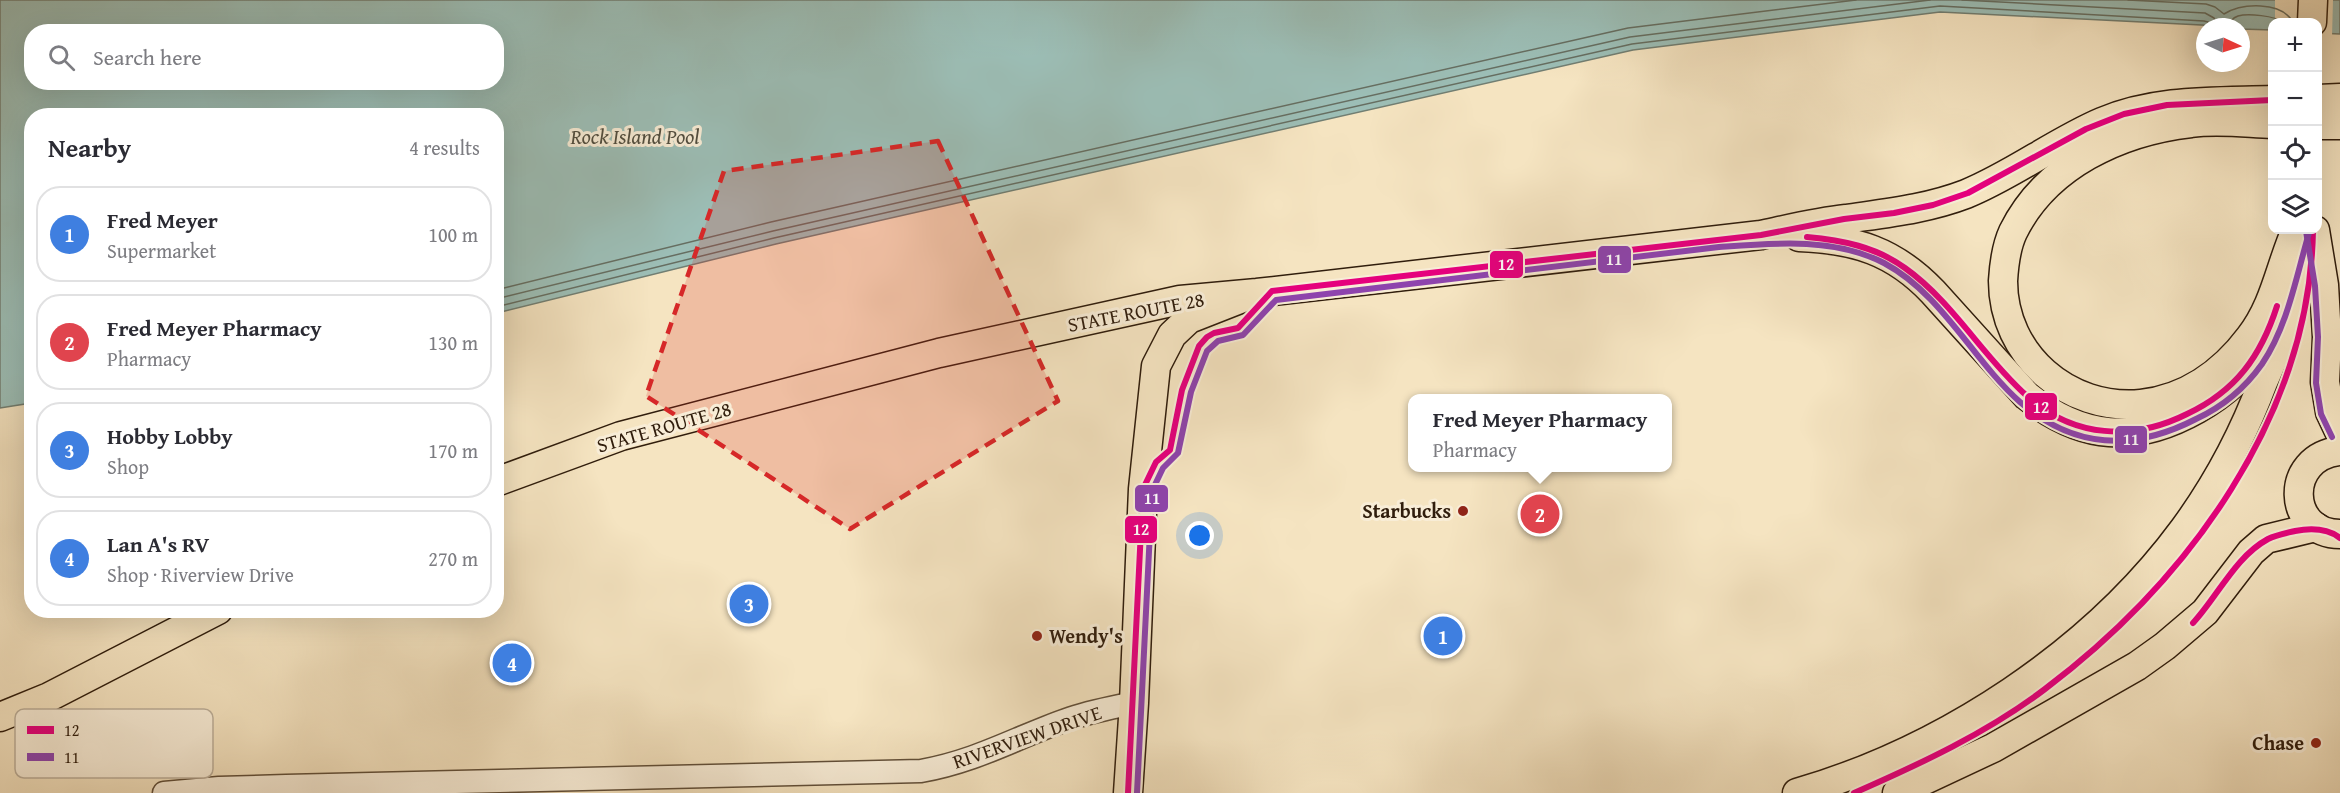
<!DOCTYPE html>
<html lang="en">
<head>
<meta charset="utf-8">
<style>
  :root { --surface:#fff; --page:#f2f2f3; --text:#2b2b33; --muted:#7c7c81; --line:#e1e1e2; --accent:#8f2418 }
  body { margin:0; font-family:"Gentium Book Plus",serif; background:var(--page); color:var(--text) }
  .controls { position:absolute; right:18px; top:18px; display:grid; overflow:hidden; border-radius:12px; box-shadow:0 6px 24px #0002 }
  .controls button { width:54px; height:54px; display:grid; place-items:center; padding:0; border:0; border-bottom:2px solid var(--line); background:var(--surface); color:var(--text); font:30px sans-serif }
  .compass { position:absolute; left:2196px; top:18px; width:54px; height:54px; border-radius:50%; background:var(--surface); box-shadow:0 6px 24px #0002; rotate:94deg }
  .you { position:absolute; left:1200px; top:536px; width:21px; height:21px; margin:-15px; border:4px solid #fff; border-radius:50%; background:#1a73e8; box-shadow:0 0 0 9px #1a73e833 }
  .badge { display:grid; place-items:center; width:39px; height:39px; border-radius:50%; background:var(--accent); color:#fff; font-size:20px; font-weight:700 }
  .pin { position:absolute; translate:-50% -50%; border:3px solid #fff; box-shadow:0 2px 6px #0006 }
  .popup { position:absolute; left:1408px; top:394px; width:264px; height:78px; box-sizing:border-box; display:grid; place-content:center; border-radius:12px; background:var(--surface); filter:drop-shadow(0 2px 4px #0005); font-size:20px; white-space:nowrap; color:var(--muted) }
  .popup b { font-size:22px; color:var(--text) }
  .popup::after { content:''; position:absolute; left:50%; top:100%; margin-left:-12px; border:12px solid transparent; border-top-color:var(--surface) }
  .list { margin:0; padding:0; list-style:none }
  h2 { display:flex; justify-content:space-between; align-items:center; height:78px; margin:0; padding:0 24px; font-size:26px }
  h2 small { font-size:20px; font-weight:400; color:var(--muted) }
  .list li { display:grid; grid-template-columns:39px 1fr auto; gap:18px; align-items:center; box-sizing:border-box; height:96px; margin:0 12px 12px; padding:0 12px; border:2px solid var(--line); border-radius:24px }
  .list b { display:block; font-size:22px; white-space:nowrap }
  .list p { margin:0; font-size:20px; white-space:nowrap; color:var(--muted) }
  .list em { font-size:20px; font-style:normal; color:var(--muted) }
  .icon { flex:none; width:33px; height:33px; fill:none; stroke:currentColor; stroke-width:2; stroke-linecap:round; stroke-linejoin:round }
  .map { position:relative; flex:none; width:2340px; height:793px; overflow:hidden }
  .search { position:absolute; background:var(--surface); box-shadow:0 6px 24px #0002; left:24px; top:24px; width:480px; height:66px; display:flex; align-items:center; gap:15px; box-sizing:border-box; padding:0 21px; border-radius:24px; color:var(--muted); font-size:22px }
  .panel { position:absolute; background:var(--surface); box-shadow:0 6px 24px #0002; left:24px; top:108px; width:480px; height:510px; border-radius:24px }
  .map>svg:first-child { display:block }
</style>
</head>
<body>
<div class="map">
<svg width="2340" height="793" viewBox="0 0 2340 793">
  <rect width="100%" height="100%" fill="#f5e4c1"/>
  <filter id="stains"><feTurbulence type="fractalNoise" baseFrequency=".00333" numOctaves="4"/><feColorMatrix values="0 0 0 0 .2 0 0 0 0 .09 0 0 0 0 .02 0 0 0 .5 -.17"/></filter>
  <radialGradient id="worn" r=".72"><stop offset=".6" stop-color="#630" stop-opacity="0"/><stop offset="1" stop-color="#630" stop-opacity=".3"/></radialGradient>
  <path fill="#9cbeb6" stroke="#717e72" stroke-width="1.5" fill-rule="evenodd" d="M0,0H2340V34L2318,33V22H2272V30L2241,29V27L1940,12L1633,50L776,244L497,313L496,116H32L31,403L0,408ZM32,32H496V82H32Z"/>
  <path fill="#f5e4c1" d="M2275,0H2333L2332,37L2318,36V22H2275Z"/>
  <g fill="none" stroke-linecap="round" stroke-linejoin="round">
    <g stroke="#666e61" stroke-width="1.5">
      <path d="M1962,0L2205,13L2214,18L2218,27"/>
      <path d="M2128,0L2206,4L2215,7L2224,14C2242,3 2281,1 2293,22"/>
      <path d="M2228,27C2230,22 2232,18 2238,16C2248,13 2275,16 2283,22"/>
      <path d="M496,290L771,222L1628,28L1856,0"/>
      <path d="M496,299L773,231L1630,37L1930,0"/>
      <path d="M496,307L774,238L1632,44L1940,6L2204,21L2208,22L2211,27"/>
    </g>
    <g stroke="#614f39" stroke-width="25">
      <path id="tertiary" d="M164,793L219,788L286,786L921,771C977,761 1015,738 1066,720C1088,712 1111,708 1134,703"/>
    </g>
    <g stroke="#301d0c" stroke-width="31">
      <g id="primary">
        <path d="M2312,22L2313,0"/>
        <path d="M1128,793L1134,703L1143,489L1156,366L1172,335L1189,319L1240,299"/>
        <path d="M1797,793C1944,750 2092,654 2184,529C2217,484 2243,435 2263,382C2271,364 2279,346 2284,327C2294,295 2299,262 2304,230"/>
      </g>
    </g>
    <g stroke="#301d0c" stroke-width="31">
      <g id="trunk">
        <path d="M2318,99L2340,98"/>
        <path d="M2272,124C2246,123 2217,119 2191,123C2120,131 2046,165 2013,232C2006,247 2004,264 2003,281C2003,355 2068,411 2141,404C2186,399 2223,373 2250,337C2275,305 2280,266 2296,230"/>
        <path d="M2318,125H2340"/>
        <path d="M2315,230L2324,285L2327,337L2325,382L2330,412L2340,433"/>
        <path d="M1799,237C1855,239 1894,251 1933,292L2027,396C2082,440 2135,444 2197,409C2225,393 2245,375 2262,347"/>
        <path d="M2340,451C2283,457 2287,534 2340,534"/>
        <path d="M496,482L621,436L939,353L1180,300L1257,293L1761,235C1789,229 1818,222 1846,219C1887,213 1927,209 1966,194C2013,175 2055,142 2102,122C2156,99 2215,102 2272,100"/>
        <path d="M0,717L49,697L218,610"/>
        <path d="M1897,793L1993,748L2137,666L2165,646L2205,612L2251,552L2266,539L2316,527"/>
      </g>
    </g>
    <use href="#tertiary" stroke="#f8edd7" stroke-width="22"/>
    <use href="#primary" stroke="#f5e4c1" stroke-width="28"/>
    <use href="#trunk" stroke="#f5e4c1" stroke-width="28"/>
    <g stroke="#f8edd7" stroke-width="10">
      <g id="bus-1">
        <path d="M1807,237C1842,240 1876,247 1905,268C1953,302 1983,357 2027,396C2074,438 2133,441 2187,414C2236,391 2261,356 2277,306"/>
        <path d="M2193,623C2218,596 2235,557 2268,539C2276,535 2286,533 2295,531C2311,528 2327,528 2340,538"/>
        <path d="M1128,793L1143,489L1156,462L1170,450L1182,390L1199,346L1207,337L1214,333L1238,328L1272,291L1761,235L1844,219L1894,213L1933,205L1968,193L2086,129L2124,114L2167,105L2272,100"/>
        <path d="M1854,793C1920,764 1987,733 2045,689C2188,581 2310,416 2313,230"/>
      </g>
    </g>
    <g stroke="#f8edd7" stroke-width="10">
      <g id="bus-2">
        <path d="M2306,231L2315,286L2318,337L2316,383L2321,414L2332,437"/>
        <path d="M1137,793L1152,491L1163,468L1178,453L1191,392L1207,351L1218,341L1243,335L1276,300L1719,247C1773,243 1834,237 1884,263C1942,294 1972,359 2020,402C2074,449 2134,451 2196,419C2222,407 2245,388 2262,364C2288,325 2296,277 2309,233"/>
      </g>
    </g>
    <use href="#bus-1" stroke="#e5007d" stroke-width="6"/>
    <use href="#bus-2" stroke="#8e44ad" stroke-width="6"/>
  </g>
  <path fill="#d62828" fill-opacity="0.2" stroke="#d62828" stroke-width="4.5" stroke-dasharray="12 8" stroke-linejoin="round" d="M938,141L1058,401L850,529L646,396L724,171Z"/>
  <g fill="#8f2418" stroke="#f8edd7" stroke-width="2">
    <circle cx="1463" cy="511" r="6"/>
    <circle cx="1037" cy="636" r="6"/>
    <circle cx="2316" cy="743" r="6"/>
  </g>
  <g text-anchor="middle" stroke-width="6" stroke-linejoin="round" paint-order="stroke">
    <g font-size="20" fill="#301d0c" stroke="#f8edd7">
      <text transform="translate(1136 312) rotate(-11)" y="7">STATE ROUTE 28</text>
      <text transform="translate(664 427) rotate(-16)" y="7">STATE ROUTE 28</text>
      <text transform="translate(1027 737) rotate(-19)" y="7">RIVERVIEW DRIVE</text>
    </g>
    <g font-size="20" font-weight="bold" fill="#301d0c" stroke="#f8edd7" text-anchor="end">
      <text x="1451" y="518">Starbucks</text>
      <text x="1049" y="643" text-anchor="start">Wendy's</text>
      <text x="2304" y="750">Chase</text>
    </g>
    <g font-size="21" font-style="italic" fill="#504d3f" stroke="#f8edd7">
      <text x="635" y="144">Rock Island Pool</text>
    </g>
  </g>
  <rect x="15" y="709" width="198" height="69" rx="9" fill="#f8edd7" stroke="#bcaf9a" stroke-width="1.5"/>
  <rect x="27" y="726" width="27" height="8" fill="#e5007d"/>
  <rect x="27" y="753" width="27" height="8" fill="#8e44ad"/>
  <g font-size="16" fill="#301d0c">
    <text x="64" y="736">12</text>
    <text x="64" y="763">11</text>
  </g>
  <g stroke="#f8edd7" stroke-width="2">
    <rect x="1597" y="245" width="35" height="29" rx="6" fill="#8e44ad"/>
    <rect x="1489" y="250" width="35" height="29" rx="6" fill="#e5007d"/>
    <rect x="2024" y="392" width="34" height="29" rx="6" fill="#e5007d"/>
    <rect x="2114" y="425" width="34" height="29" rx="6" fill="#8e44ad"/>
    <rect x="1134" y="484" width="35" height="29" rx="6" fill="#8e44ad"/>
    <rect x="1124" y="515" width="34" height="29" rx="6" fill="#e5007d"/>
  </g>
  <g font-size="16" text-anchor="middle" font-weight="bold" fill="#fff">
    <text x="1614" y="265">11</text>
    <text x="1506" y="270">12</text>
    <text x="2041" y="413">12</text>
    <text x="2131" y="445">11</text>
    <text x="1152" y="504">11</text>
    <text x="1141" y="535">12</text>
  </g>
  <rect width="100%" height="100%" filter="url(#stains)"/>
  <rect width="100%" height="100%" fill="url(#worn)"/>
</svg>
<div class="controls">
<button>+</button>
<button>−</button>
<button><svg class="icon" aria-label="locate" viewBox="0 0 24 24"><circle cx="12" cy="12" r="6"/><path d="M12 2v4M12 18v4M2 12h4M18 12h4"/></svg></button>
<button><svg class="icon" aria-label="layers" viewBox="0 0 24 24"><path d="M12 4l9 5-9 5-9-5zM3 14l9 5 9-5"/></svg></button>
</div>
<svg class="compass" viewBox="-18 -18 36 36"><path d="M0-13l5 13h-10z" fill="#e53935"/><path d="M0 13l5-13h-10z" fill="#7c7c81"/></svg>
<div class="you"></div>
<div class="pin badge" style="left:1443px;top:636px;background:#3f7fe0">1</div>
<div class="pin badge" style="left:1540px;top:514px;background:#e0444e">2</div>
<div class="popup"><b>Fred Meyer Pharmacy</b>Pharmacy</div>
<div class="pin badge" style="left:749px;top:604px;background:#3f7fe0">3</div>
<div class="pin badge" style="left:512px;top:663px;background:#3f7fe0">4</div>
<div class="search"><svg class="icon" aria-label="search" viewBox="0 0 24 24"><circle cx="10" cy="10" r="6"/><path d="M15 15l6 6"/></svg>Search here</div>
<section class="panel">
<h2>Nearby<small>4 results</small></h2>
<ul class="list">
<li><span class="badge" style="background:#3f7fe0">1</span><div><b>Fred Meyer</b><p>Supermarket</p></div><em>100 m</em></li>
<li><span class="badge" style="background:#e0444e">2</span><div><b>Fred Meyer Pharmacy</b><p>Pharmacy</p></div><em>130 m</em></li>
<li><span class="badge" style="background:#3f7fe0">3</span><div><b>Hobby Lobby</b><p>Shop</p></div><em>170 m</em></li>
<li><span class="badge" style="background:#3f7fe0">4</span><div><b>Lan A's RV</b><p>Shop · Riverview Drive</p></div><em>270 m</em></li>
</ul>
</section>
</div>
</body>
</html>
